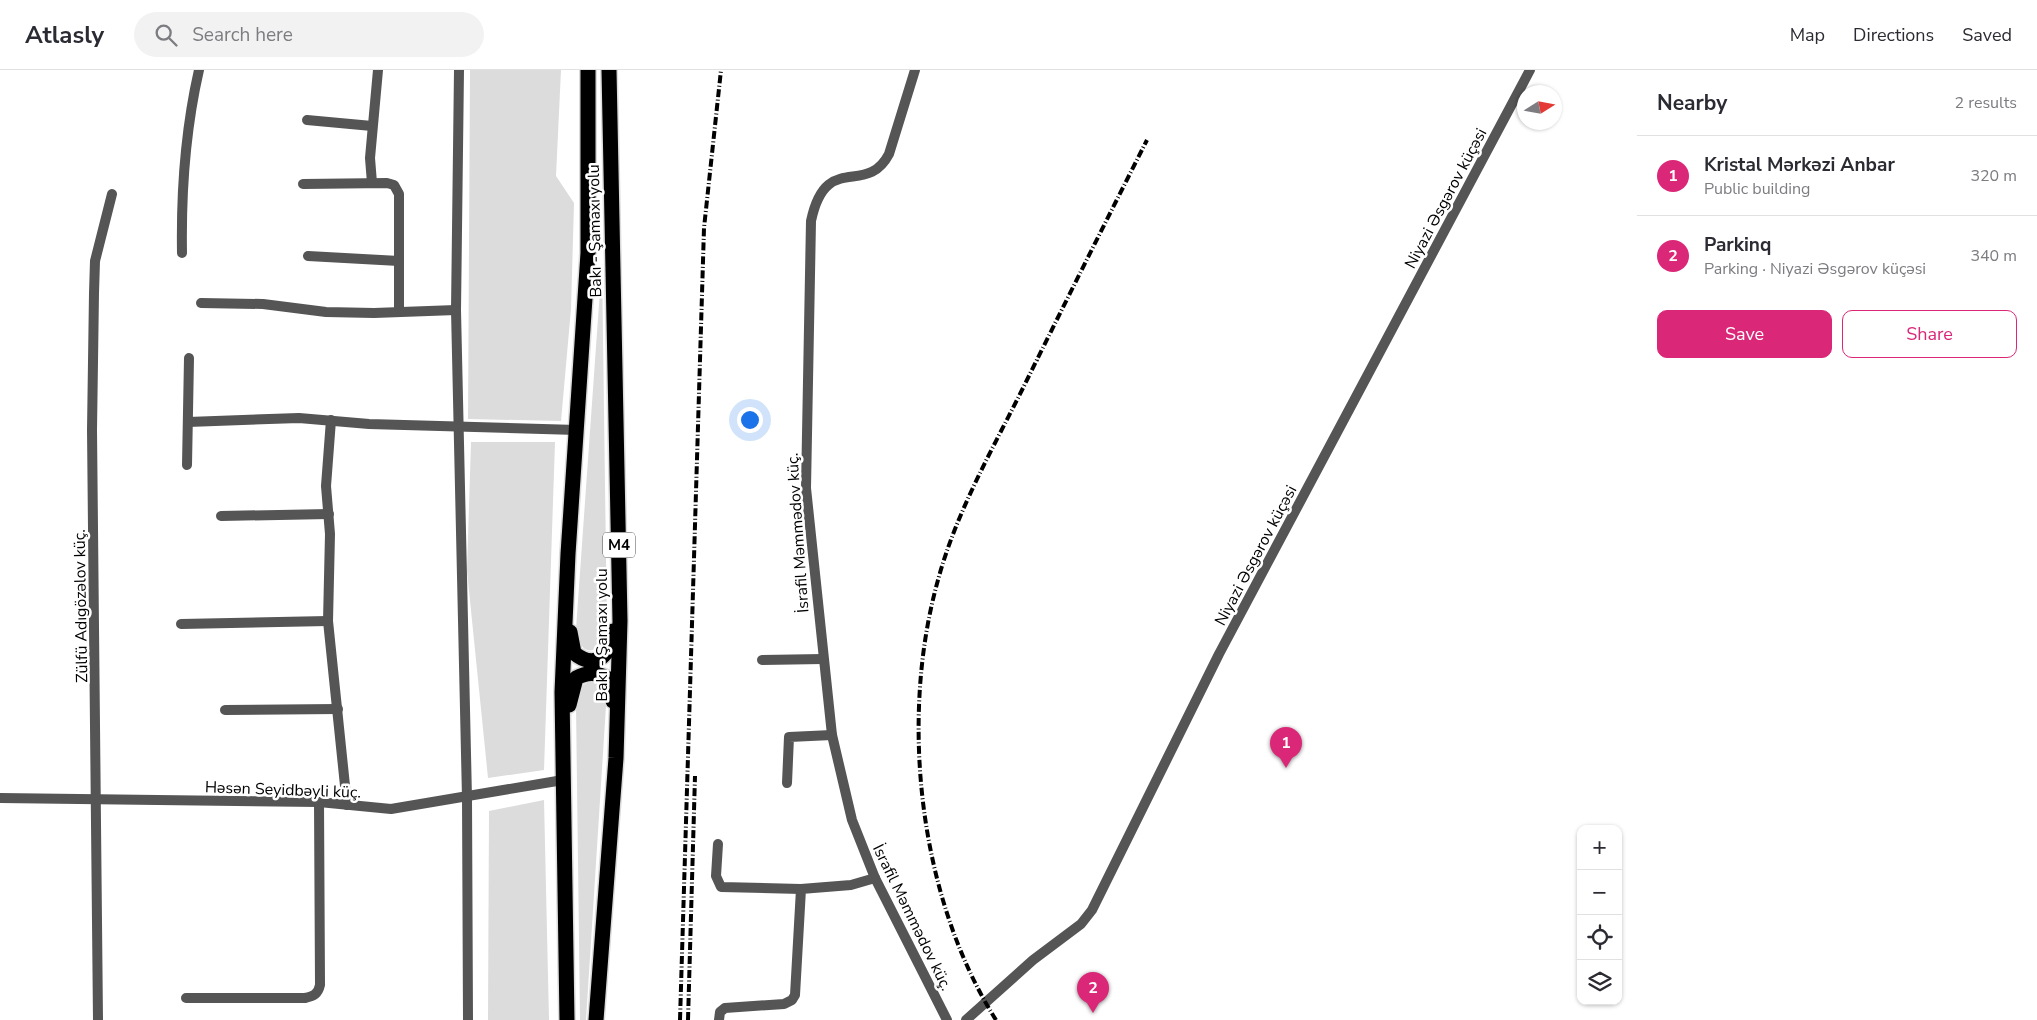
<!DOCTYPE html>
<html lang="en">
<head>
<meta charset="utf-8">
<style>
  :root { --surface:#fff; --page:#f2f2f3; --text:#2b2b33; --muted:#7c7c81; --line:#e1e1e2; --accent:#db2777 }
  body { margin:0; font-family:"Nunito Sans",sans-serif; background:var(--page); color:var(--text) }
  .controls { position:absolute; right:15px; bottom:15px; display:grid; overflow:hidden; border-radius:10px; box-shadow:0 1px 4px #0004 }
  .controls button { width:45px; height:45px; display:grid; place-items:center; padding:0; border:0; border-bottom:1px solid var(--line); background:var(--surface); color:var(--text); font:25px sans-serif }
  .compass { position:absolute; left:1517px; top:15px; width:45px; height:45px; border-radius:50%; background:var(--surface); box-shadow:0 1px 4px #0004; rotate:79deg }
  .you { position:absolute; left:749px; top:349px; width:18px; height:18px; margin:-12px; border:4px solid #fff; border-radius:50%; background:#1a73e8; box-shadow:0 0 0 8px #1a73e833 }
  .badge { display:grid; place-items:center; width:32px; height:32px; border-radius:50%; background:var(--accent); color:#fff; font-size:16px; font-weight:700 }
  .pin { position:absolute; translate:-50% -41px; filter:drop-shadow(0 1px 2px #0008) }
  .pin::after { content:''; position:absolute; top:26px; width:18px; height:15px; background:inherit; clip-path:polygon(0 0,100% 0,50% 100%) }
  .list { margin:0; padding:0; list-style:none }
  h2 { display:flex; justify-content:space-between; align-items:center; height:65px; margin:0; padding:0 20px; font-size:21px }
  h2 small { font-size:16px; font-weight:400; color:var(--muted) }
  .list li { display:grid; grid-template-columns:32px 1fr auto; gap:15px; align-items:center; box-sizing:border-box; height:80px; padding:0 20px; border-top:1px solid var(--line) }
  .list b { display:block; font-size:19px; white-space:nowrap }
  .list p { margin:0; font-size:16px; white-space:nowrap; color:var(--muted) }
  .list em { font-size:16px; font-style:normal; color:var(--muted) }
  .actions { display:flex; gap:10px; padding:15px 20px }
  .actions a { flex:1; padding:11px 0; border:1px solid var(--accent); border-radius:10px; text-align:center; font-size:18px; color:var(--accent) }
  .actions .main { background:var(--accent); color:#fff }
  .icon { flex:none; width:28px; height:28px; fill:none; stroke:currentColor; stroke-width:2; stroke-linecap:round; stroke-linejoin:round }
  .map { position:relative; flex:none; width:1637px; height:950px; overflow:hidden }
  header { display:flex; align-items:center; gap:30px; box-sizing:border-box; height:70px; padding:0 25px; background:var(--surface); border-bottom:1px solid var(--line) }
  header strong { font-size:24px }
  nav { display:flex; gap:28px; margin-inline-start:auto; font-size:18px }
  .search { width:350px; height:45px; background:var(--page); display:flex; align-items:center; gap:12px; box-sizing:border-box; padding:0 18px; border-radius:28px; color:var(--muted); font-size:19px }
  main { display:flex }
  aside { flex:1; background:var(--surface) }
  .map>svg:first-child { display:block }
</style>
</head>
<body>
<header>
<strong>Atlasly</strong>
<div class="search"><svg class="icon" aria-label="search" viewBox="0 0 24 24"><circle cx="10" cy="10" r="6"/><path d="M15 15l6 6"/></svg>Search here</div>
<nav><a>Map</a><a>Directions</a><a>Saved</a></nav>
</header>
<main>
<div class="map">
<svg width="1637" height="950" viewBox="0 0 1637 950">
  <rect width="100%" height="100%" fill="#fff"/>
  <g fill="#dcdcdc">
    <path d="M470,0H561L556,106L574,133L571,239L561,351L468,349Z"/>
    <path d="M602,192L607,563L604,575C585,587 580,578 576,559Z"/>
    <path d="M471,372H555L544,700L488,708L467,501Z"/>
    <path d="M591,612C605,613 606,624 606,636L586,950H580L576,635C578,623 577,615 591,612Z"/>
    <path d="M544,730L549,950H488L489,741Z"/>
  </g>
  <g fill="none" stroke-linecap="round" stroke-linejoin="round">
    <g stroke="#dbdbdb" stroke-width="18">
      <g id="highway">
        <path d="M570,562L574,583C596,601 611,585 613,561"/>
        <path d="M569,635L576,608C587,602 596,602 607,608L613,631"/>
        <path d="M567,950L562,622L568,484L588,183V0"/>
        <path d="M596,950L616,688L620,551L609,0"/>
      </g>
    </g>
    <g stroke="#555" stroke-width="10">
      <path d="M459,0L456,240L467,728L468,950"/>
      <path d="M915,0L889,84C866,128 826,80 811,151L806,418L832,665L852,750L875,808L947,950"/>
      <path d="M307,50L372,56"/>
      <path d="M372,113L370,88L378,0"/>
      <path d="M303,114L387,113L394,115L399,124V242"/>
      <path d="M182,183C181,122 185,61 199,0"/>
      <path d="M308,186L399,191"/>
      <path d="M201,233L263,234L326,242L374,243L456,240"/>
      <path d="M331,350L326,416L330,464L328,551L347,735"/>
      <path d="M188,352L299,348L369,354L577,360"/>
      <path d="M187,395L189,288"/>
      <path d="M221,446L329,444"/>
      <path d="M181,554L328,551"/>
      <path d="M762,590L823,589"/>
      <path d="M225,640L338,639"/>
      <path d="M787,713L789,667L832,665"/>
      <path d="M0,728L319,732L391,739L563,710"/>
      <path d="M718,774L716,806L721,817L801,819"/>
      <path d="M186,928H305C314,926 318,924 320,915L319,732"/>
      <path d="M98,950L92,360L94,223L95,191L112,124"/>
      <path d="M719,950L720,942L725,938L784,934L792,930L795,925L801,819L851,815L875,808"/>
      <path d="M966,950L1033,890L1081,854L1092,840L1219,584L1530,0"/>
    </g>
    <use href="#highway" stroke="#000" stroke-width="15"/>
    <g stroke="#000" stroke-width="4" stroke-dasharray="8 2.5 1 2.5" stroke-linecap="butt">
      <path d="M680,950L704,158L721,0"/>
      <path d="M688,950L695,706"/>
      <path d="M996,950C919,828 899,649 938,510C956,443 991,382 1022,320C1063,237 1105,153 1147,70"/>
    </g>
  </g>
  <g text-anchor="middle" stroke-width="5" stroke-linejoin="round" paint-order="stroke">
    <rect fill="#fff" stroke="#4c4c4c" stroke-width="1" x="603" y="462.5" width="32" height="25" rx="4"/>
    <g font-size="15" font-weight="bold" fill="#000">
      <text x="619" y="480">M4</text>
    </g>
    <g font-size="16" fill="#000" stroke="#fff">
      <text transform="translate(1445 128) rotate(-62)" y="6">Niyazi Əsgərov küçəsi</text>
      <text transform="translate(594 161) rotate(-91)" y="6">Bakı - Şamaxı yolu</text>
      <text transform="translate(797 463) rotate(-94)" y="6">İsrafil Məmmədov küç.</text>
      <text transform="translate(1255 485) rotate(-62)" y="6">Niyazi Əsgərov küçəsi</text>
      <text transform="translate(80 536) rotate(-91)" y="6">Zülfü Adıgözəlov küç.</text>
      <text transform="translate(601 565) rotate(-90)" y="6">Bakı - Şamaxı yolu</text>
      <text transform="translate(283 719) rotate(2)" y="6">Həsən Seyidbəyli küç.</text>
      <text transform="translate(913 847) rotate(64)" y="6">İsrafil Məmmədov küç.</text>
    </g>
  </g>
</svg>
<div class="controls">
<button>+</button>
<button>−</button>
<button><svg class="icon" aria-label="locate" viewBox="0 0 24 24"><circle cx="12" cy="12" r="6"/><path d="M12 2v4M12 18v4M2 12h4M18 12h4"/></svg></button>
<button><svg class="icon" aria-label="layers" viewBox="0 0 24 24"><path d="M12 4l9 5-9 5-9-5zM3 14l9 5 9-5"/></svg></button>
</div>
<svg class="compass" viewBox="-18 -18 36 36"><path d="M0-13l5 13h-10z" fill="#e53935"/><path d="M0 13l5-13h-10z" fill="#7c7c81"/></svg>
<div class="you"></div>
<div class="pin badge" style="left:1286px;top:698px">1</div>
<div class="pin badge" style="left:1093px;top:943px">2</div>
</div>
<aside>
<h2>Nearby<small>2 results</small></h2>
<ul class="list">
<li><span class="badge">1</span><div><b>Kristal Mərkəzi Anbar</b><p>Public building</p></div><em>320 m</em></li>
<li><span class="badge">2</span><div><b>Parkinq</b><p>Parking · Niyazi Əsgərov küçəsi</p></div><em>340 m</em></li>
</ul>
<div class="actions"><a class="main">Save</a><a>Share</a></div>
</aside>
</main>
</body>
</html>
